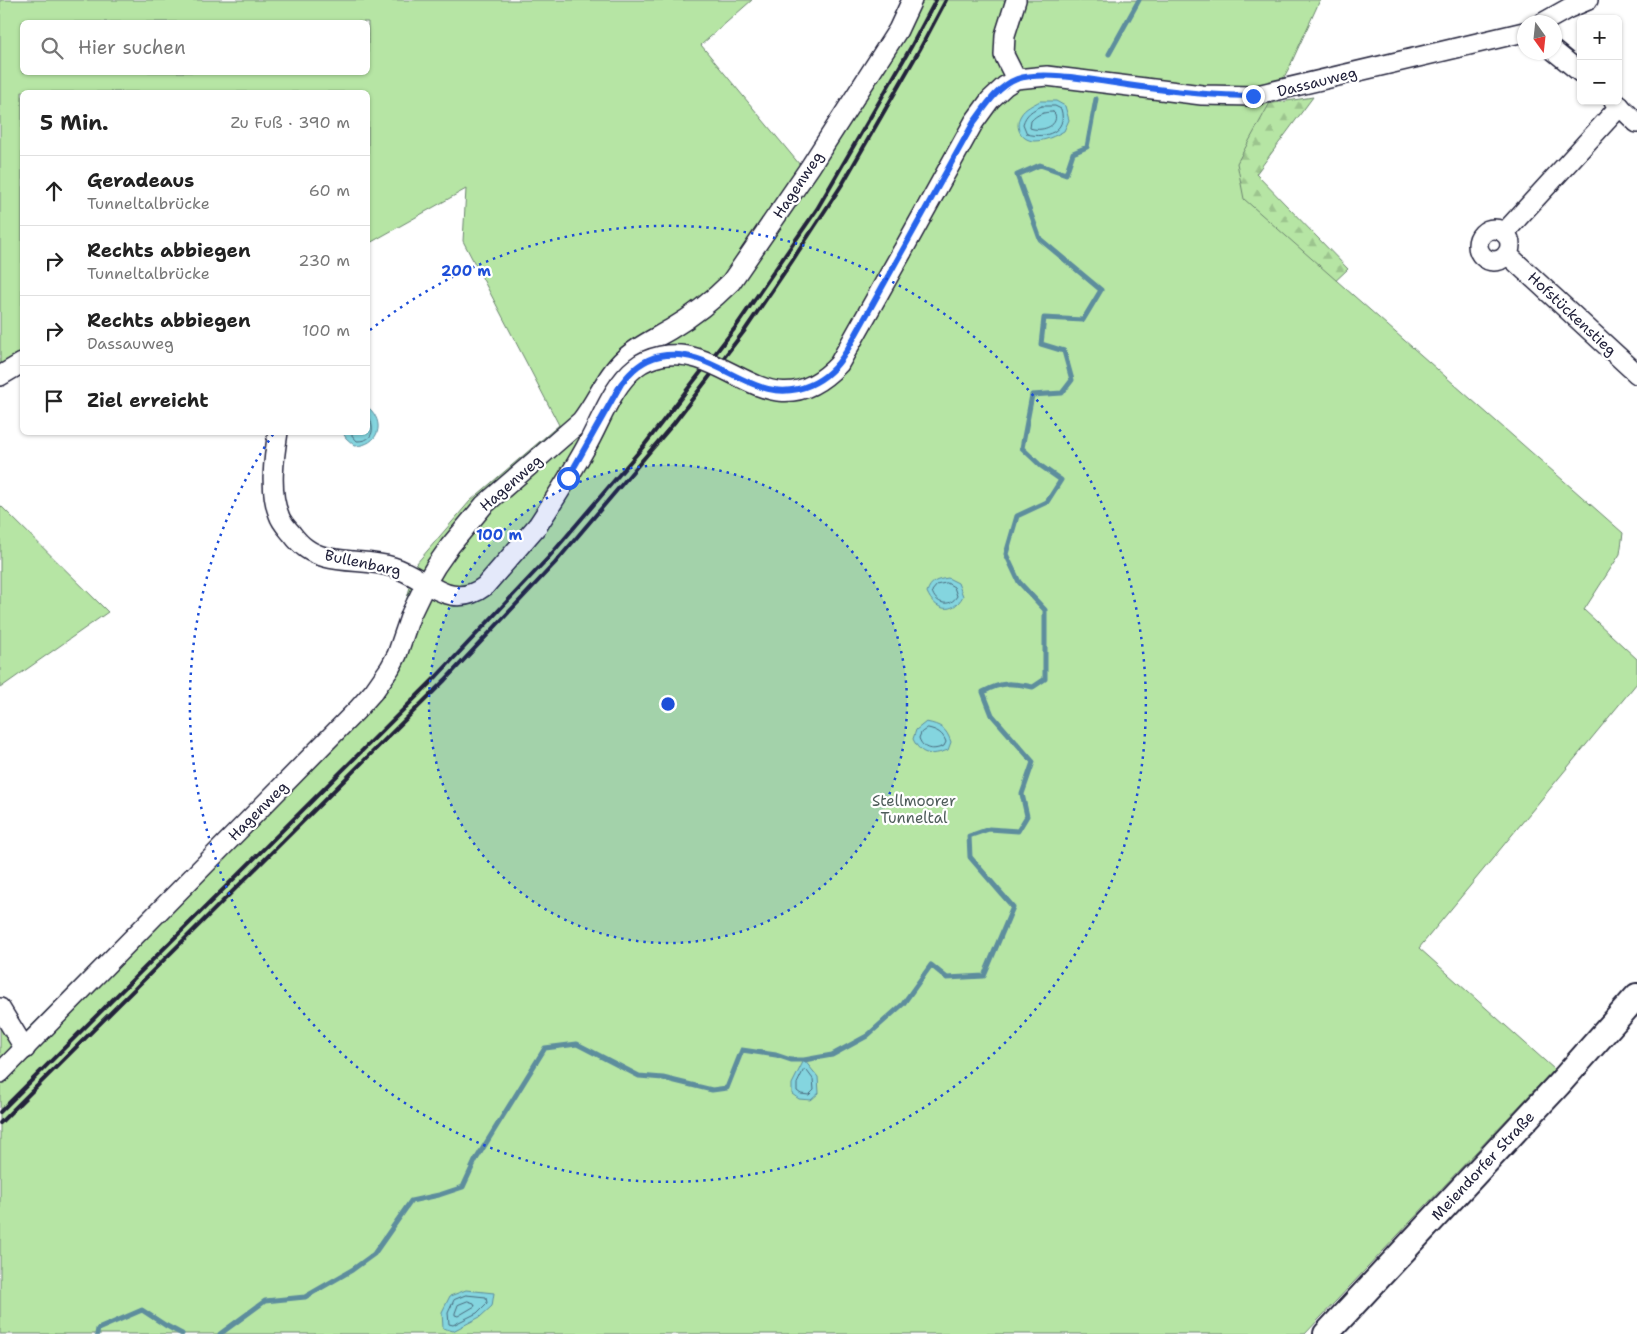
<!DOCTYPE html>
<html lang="de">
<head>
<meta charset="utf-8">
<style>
  :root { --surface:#fff; --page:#f2f2f2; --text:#222; --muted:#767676; --line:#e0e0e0 }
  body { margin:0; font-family:"Shantell Sans",sans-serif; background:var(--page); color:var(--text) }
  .controls { position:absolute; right:15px; top:15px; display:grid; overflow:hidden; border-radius:8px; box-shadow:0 1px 4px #0004 }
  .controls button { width:45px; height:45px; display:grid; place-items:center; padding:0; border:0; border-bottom:1px solid var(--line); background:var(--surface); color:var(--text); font:25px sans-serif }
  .compass { position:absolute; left:1517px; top:15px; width:45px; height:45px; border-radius:50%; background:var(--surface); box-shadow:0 1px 4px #0004; rotate:165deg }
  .stop { position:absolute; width:15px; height:15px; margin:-11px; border:4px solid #2563eb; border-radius:50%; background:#fff }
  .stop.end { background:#2563eb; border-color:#fff; box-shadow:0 1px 5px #0008 }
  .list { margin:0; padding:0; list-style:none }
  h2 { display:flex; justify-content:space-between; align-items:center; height:65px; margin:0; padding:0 20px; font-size:21px }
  h2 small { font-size:16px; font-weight:400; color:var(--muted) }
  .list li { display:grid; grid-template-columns:32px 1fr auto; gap:15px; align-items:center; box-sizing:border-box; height:70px; padding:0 20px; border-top:1px solid var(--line) }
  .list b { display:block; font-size:19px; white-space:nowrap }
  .list p { margin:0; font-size:16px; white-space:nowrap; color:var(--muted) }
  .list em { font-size:16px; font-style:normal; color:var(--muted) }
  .icon { flex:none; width:28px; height:28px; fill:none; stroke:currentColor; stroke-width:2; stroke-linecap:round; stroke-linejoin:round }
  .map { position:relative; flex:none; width:1637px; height:1334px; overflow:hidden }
  .search { position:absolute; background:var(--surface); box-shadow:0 1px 4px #0004; left:20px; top:20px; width:350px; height:55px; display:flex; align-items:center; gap:12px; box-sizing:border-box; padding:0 18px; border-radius:8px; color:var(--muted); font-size:19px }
  .panel { position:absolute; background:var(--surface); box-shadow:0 1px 4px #0004; left:20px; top:90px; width:350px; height:345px; border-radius:8px }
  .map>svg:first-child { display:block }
</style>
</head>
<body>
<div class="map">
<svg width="1637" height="1334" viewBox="0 0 1637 1334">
  <defs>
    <pattern id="forest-firs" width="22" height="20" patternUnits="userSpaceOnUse" patternTransform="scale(1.25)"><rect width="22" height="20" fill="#b6e5a4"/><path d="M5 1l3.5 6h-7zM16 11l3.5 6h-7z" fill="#9cc48e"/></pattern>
  </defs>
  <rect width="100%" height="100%" fill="#fff"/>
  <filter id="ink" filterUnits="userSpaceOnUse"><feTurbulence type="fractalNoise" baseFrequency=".02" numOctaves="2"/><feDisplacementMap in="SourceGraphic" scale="10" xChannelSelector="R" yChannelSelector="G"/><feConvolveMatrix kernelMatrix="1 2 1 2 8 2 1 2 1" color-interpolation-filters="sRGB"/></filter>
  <g filter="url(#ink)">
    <path fill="url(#forest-firs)" stroke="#6c8470" d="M1313,97L1256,174L1348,269L1330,286L1239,207L1230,174L1254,106Z"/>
    <g fill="#b6e5a4" stroke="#6c8470" fill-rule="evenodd">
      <path d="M0,0H752L701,45L800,165L920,0H1320L1289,68L1237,163L1244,199L1623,533L1620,554L1584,610L1637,659V683L1419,948L1554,1069L1305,1334H0V999L25,1032L363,692L396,640L416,564L470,501L559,425L463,241L466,189L368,244V92H22V370L0,383ZM22,22H368V72H22Z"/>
      <path d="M0,505L108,612L0,688Z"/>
    </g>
    <g fill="#84d5df" stroke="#5d8d9d">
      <path d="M1040,101H1056L1065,106L1069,120L1064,131C1055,136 1045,141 1034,141C1020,140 1014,126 1021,115C1025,108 1033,105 1040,101Z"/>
      <path d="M368,407C386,423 379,445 355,446L346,438L343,433L368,432Z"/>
      <path d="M948,578L958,583L963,596C953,615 935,611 927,592C931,581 936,580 948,578Z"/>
      <path d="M926,722C941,725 946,728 951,742L948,750C931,756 921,756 913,739L916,730Z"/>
      <path d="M804,1060L818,1077L819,1093L811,1100L799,1099L792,1094V1084Z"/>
      <path d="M466,1290L494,1293L492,1306L480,1317L453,1331L443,1328L442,1312L450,1296Z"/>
    </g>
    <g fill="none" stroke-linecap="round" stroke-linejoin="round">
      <g stroke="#496a7d" stroke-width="1">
        <path d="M1042,106H1055L1061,109C1068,132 1045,139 1027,134L1023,124C1026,114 1032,110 1042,106Z"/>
        <path d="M1053,112L1055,114C1059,127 1040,132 1030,128L1031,121C1037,114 1044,112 1053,112Z"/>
        <path d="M349,432L357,441C376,441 374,427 368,414"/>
        <path d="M947,583L954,587L957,596C950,608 935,604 932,591L937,585Z"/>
        <path d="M928,728C937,730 943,733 946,742L944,746C933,751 923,750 919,738L921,733Z"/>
        <path d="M804,1070L807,1071L813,1079L814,1090L809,1095L801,1094L797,1091V1084Z"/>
        <path d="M466,1295L486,1297L487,1303L477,1313L453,1325L449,1324L448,1313L454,1300Z"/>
        <path d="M468,1301L474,1303L475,1306L458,1316L455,1315V1313L458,1305Z"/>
      </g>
      <g stroke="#5d8d9d" stroke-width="5">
        <path d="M1109,54L1139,0"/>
        <path d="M97,1334L98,1329L142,1310L165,1325L182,1334"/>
        <path d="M220,1334L265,1301L305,1297L352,1270L374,1254L411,1201L439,1195L463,1187L475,1161L545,1048L577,1044L639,1076L663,1078L712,1090L727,1088L742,1050L776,1055L791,1060H804L832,1055L867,1036L903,1004L931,965L947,978L984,976L1013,907L970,857L969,836L989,829L1018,831L1027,816L1022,794L1033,762L992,715L983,692C1002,681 1012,683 1033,687L1045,679V610L1019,582L1006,554L1017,516L1047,502L1061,480L1041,466L1022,448L1032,395L1062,393L1072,380L1064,351L1041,344L1044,318L1083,320L1101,290L1040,239L1017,175L1040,165L1066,174L1073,153L1087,147L1096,99"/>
      </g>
      <g stroke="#22223b" stroke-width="22">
        <g id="minor">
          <path d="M1544,22L1569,8L1588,0"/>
          <path d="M1554,51L1581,73"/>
          <path d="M1016,79L1004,55L1005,35L1016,0"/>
          <path d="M1614,101L1637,123"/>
          <circle cx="1494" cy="245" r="16"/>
          <path d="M1504,233L1620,106"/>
          <path d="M902,252L974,122L990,100L1005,86L1016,79L1047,76L1202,95L1253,96L1524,32"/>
          <path d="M1507,254L1637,374"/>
          <path d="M0,376L22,363"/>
          <path d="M278,432C274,457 269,491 279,515C281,522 287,528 292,534C301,546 310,553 325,557C347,563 371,560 393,567C427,577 449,613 485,586L538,525"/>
          <path d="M0,1008L25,1049"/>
          <path d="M0,1073L357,710L374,691L390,668L397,655L411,614L426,583L436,566L450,546L484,505L581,421C597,401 606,375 625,358C638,346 656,338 671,329C693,316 713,300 731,282L810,167L898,30L912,0"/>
        </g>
      </g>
      <g stroke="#22223b" stroke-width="28">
        <path id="major" d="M1326,1334L1559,1084L1637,996"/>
      </g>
      <use href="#minor" stroke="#fff" stroke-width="19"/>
      <use href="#major" stroke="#fff" stroke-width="24"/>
      <g stroke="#22223b" stroke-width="4">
        <path d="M0,1112L437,676L548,558L642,448L735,328L817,209L911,47L936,0"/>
        <path d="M0,1123L445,680L555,563L674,423L745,330L792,261L843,183L920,49L946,0"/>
      </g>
      <g stroke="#22223b" stroke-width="22" stroke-linecap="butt">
        <path id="minor-bridge" d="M538,525C555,499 571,474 586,447C601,421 612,386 636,367C643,361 652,358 661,356C728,343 771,436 839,364L902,252"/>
      </g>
      <use href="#minor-bridge" stroke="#fff" stroke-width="19"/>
    </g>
  </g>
  <g fill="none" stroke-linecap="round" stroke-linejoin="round" filter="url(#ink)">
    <path stroke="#2563eb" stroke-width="6" d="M568,478L621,384C632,370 642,360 660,356C717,345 753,410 810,385C826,378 837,367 846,352L974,122C985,107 998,86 1017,79C1044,70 1098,81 1127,85C1169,91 1210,96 1253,96"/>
  </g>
  <circle cx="668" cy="704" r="239" fill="#1d4ed8" fill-opacity=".12"/>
  <g fill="none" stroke="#1d4ed8" stroke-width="2.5" stroke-dasharray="2.5 5">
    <circle cx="668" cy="704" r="239"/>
    <path d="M370 330A478 478 0 1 1 274 433"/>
  </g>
  <g text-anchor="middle" stroke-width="4.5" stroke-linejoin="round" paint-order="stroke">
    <g font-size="15" fill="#22223b" stroke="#fff">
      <text transform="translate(1317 82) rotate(-14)" y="5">Dassauweg</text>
      <text transform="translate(798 185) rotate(-56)" y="5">Hagenweg</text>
      <text transform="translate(1572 314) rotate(43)" y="5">Hofstückenstieg</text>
      <text transform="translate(511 483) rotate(-41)" y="5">Hagenweg</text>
      <text transform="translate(363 563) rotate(12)" y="5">Bullenbarg</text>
      <text transform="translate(258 811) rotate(-45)" y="5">Hagenweg</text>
      <text transform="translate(1483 1166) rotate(-47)" y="5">Meiendorfer Straße</text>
    </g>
    <g font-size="15" fill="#4e5c5a" stroke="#fff">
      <text x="914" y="806">Stellmoorer<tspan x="914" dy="17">Tunneltal</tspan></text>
    </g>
  </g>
  <circle cx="668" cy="704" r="8" fill="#1d4ed8" stroke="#fff" stroke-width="2.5"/>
  <g font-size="15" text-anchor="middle" font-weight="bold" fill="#1d4ed8" stroke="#fff" stroke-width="4.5" stroke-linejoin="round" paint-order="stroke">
    <text x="466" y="276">200 m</text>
    <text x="499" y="540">100 m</text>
  </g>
</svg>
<div class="controls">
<button>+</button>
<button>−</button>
</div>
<svg class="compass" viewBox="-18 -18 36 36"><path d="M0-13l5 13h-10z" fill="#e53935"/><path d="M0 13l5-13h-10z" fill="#767676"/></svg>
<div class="stop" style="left:568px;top:478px"></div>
<div class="stop end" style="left:1253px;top:96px"></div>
<div class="search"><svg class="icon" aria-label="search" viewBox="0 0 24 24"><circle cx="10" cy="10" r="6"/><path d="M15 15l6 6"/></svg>Hier suchen</div>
<section class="panel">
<h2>5 Min.<small>Zu Fuß · 390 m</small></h2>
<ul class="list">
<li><svg class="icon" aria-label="ahead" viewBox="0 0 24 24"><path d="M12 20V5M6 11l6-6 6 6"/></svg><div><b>Geradeaus</b><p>Tunneltalbrücke</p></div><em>60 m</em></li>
<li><svg class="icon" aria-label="right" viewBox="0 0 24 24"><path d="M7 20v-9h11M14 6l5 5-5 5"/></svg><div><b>Rechts abbiegen</b><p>Tunneltalbrücke</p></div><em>230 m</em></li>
<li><svg class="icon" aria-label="right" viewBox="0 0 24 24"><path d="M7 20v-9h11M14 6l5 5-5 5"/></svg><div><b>Rechts abbiegen</b><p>Dassauweg</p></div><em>100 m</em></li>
<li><svg class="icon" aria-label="arrive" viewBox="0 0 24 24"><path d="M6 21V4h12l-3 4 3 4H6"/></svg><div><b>Ziel erreicht</b></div></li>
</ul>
</section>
</div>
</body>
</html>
